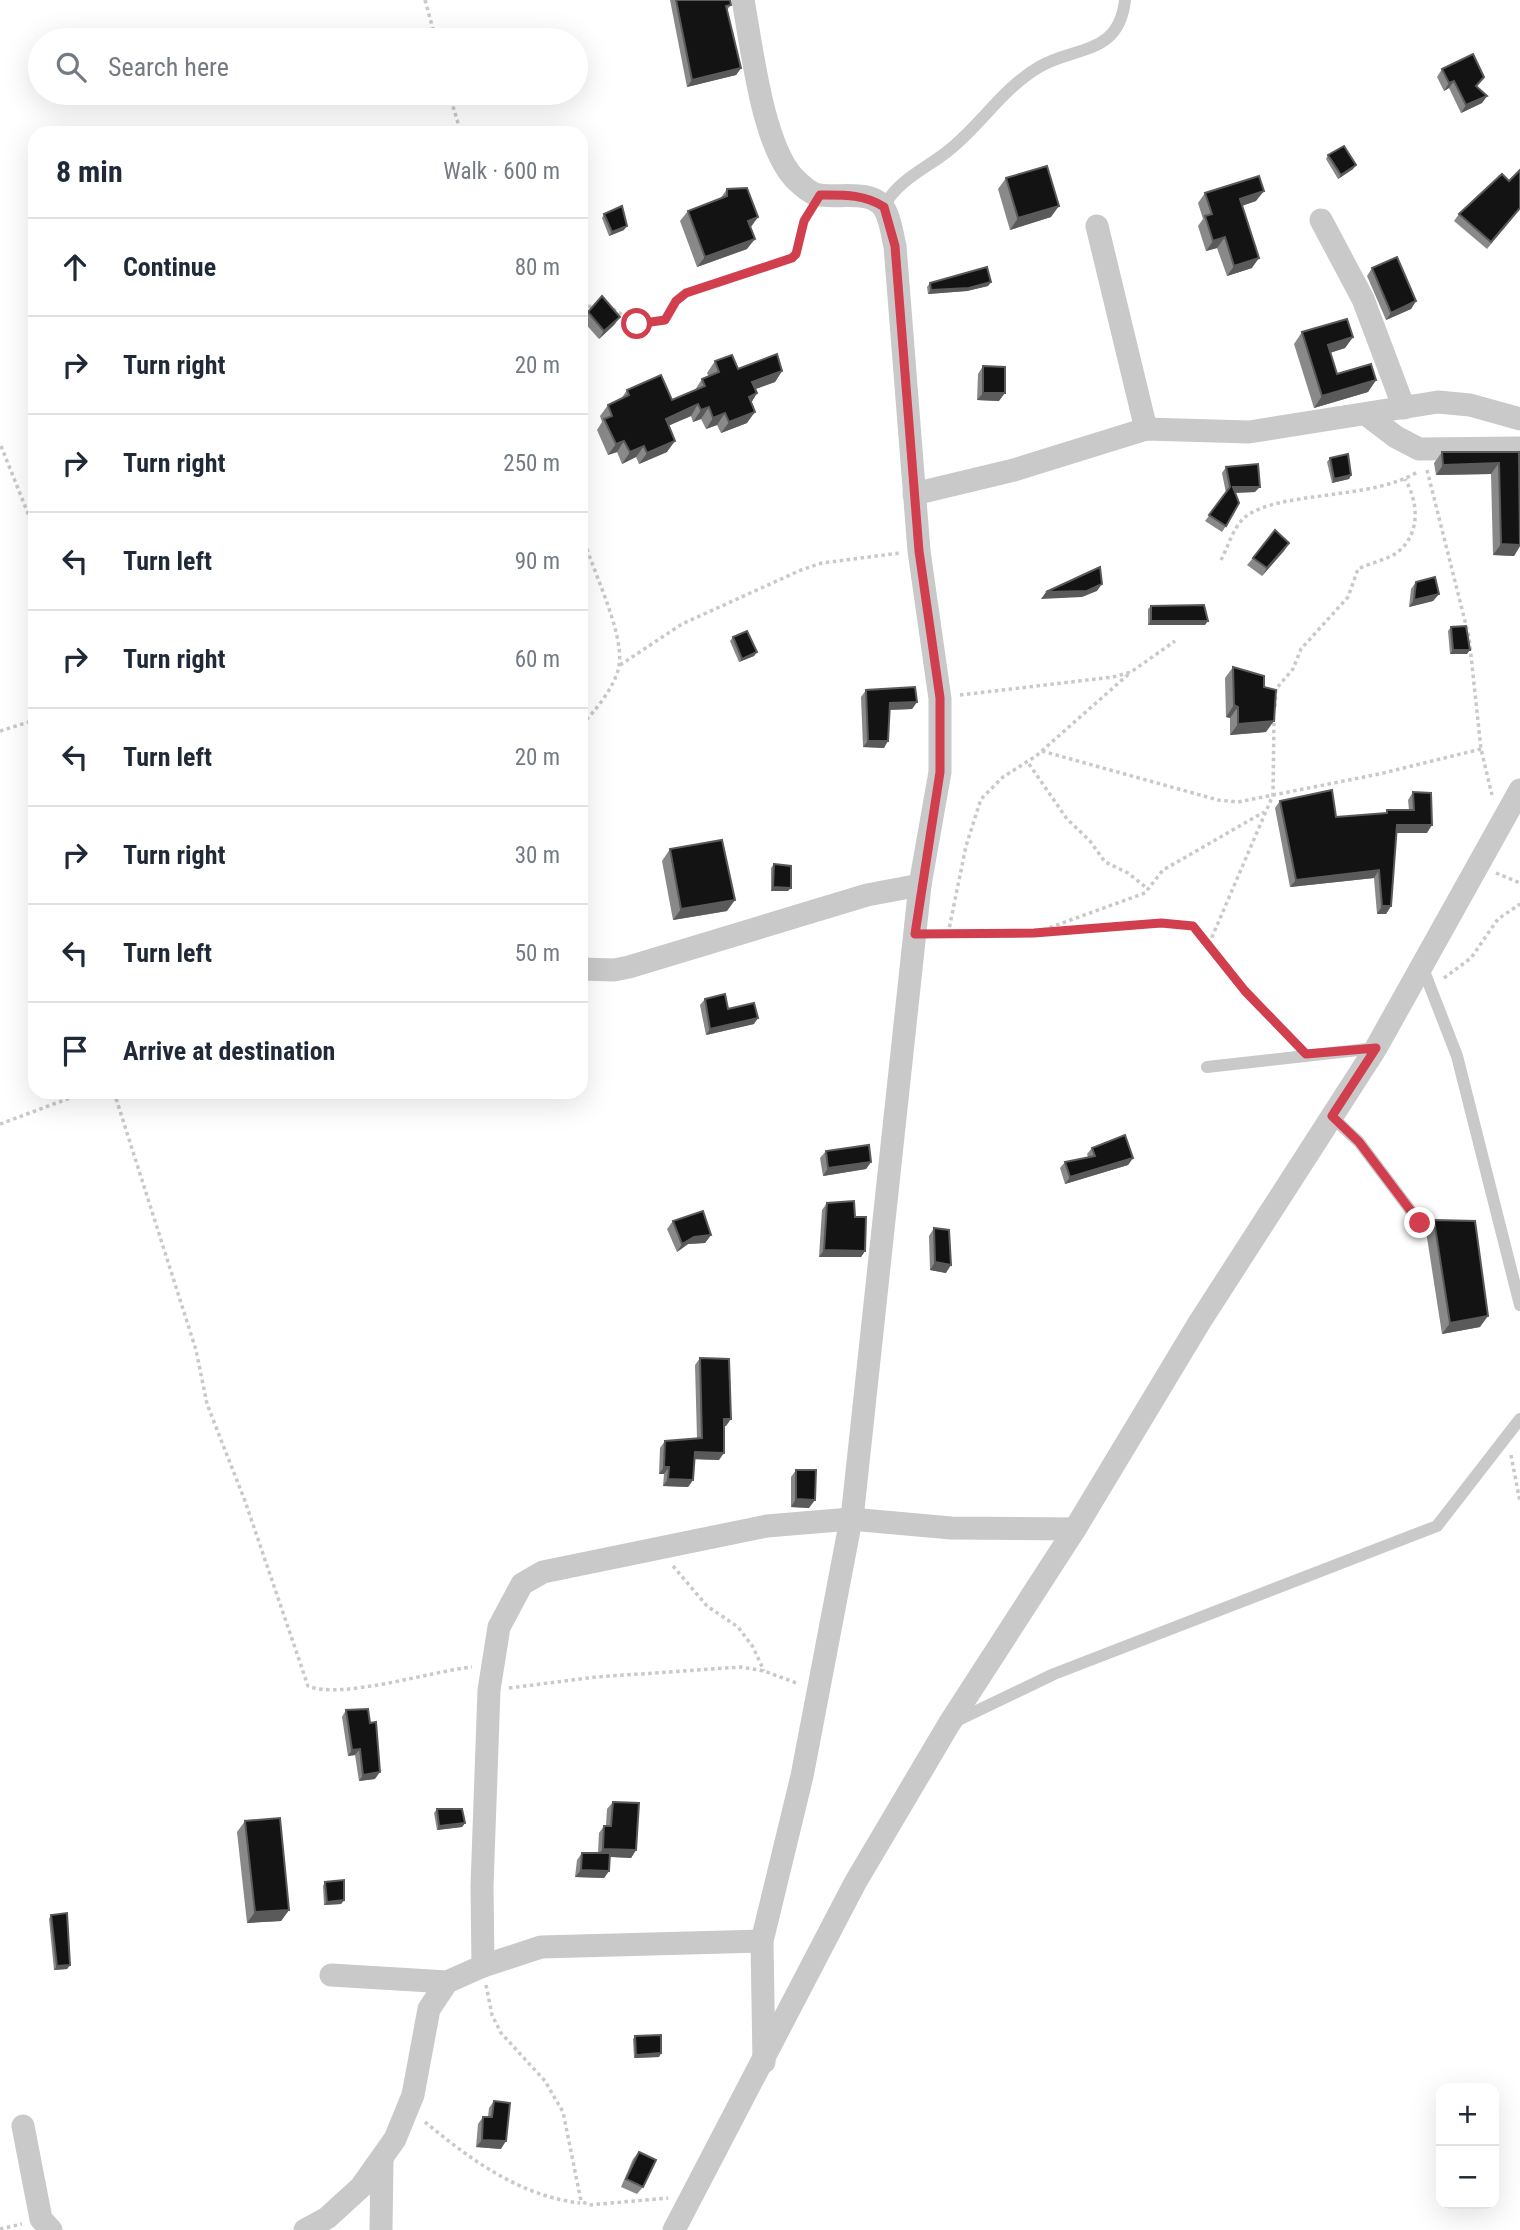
<!DOCTYPE html>
<html lang="en">
<head>
<meta charset="utf-8">
<style>
  :root { --surface:#fff; --page:#f6f6f7; --text:#1f2937; --muted:#747a83; --line:#e0e1e3 }
  body { margin:0; font-family:"Roboto Condensed",sans-serif; background:var(--page); color:var(--text) }
  .controls { position:absolute; right:21px; bottom:21px; display:grid; overflow:hidden; border-radius:14px; box-shadow:0 7px 28px #0002 }
  .controls button { width:63px; height:63px; display:grid; place-items:center; padding:0; border:0; border-bottom:2px solid var(--line); background:var(--surface); color:var(--text); font:35px sans-serif }
  .stop { position:absolute; width:21px; height:21px; margin:-16px; border:5px solid #d13f4f; border-radius:50%; background:#fff }
  .stop.end { background:#d13f4f; border-color:#fff; box-shadow:0 2px 7px #0008 }
  .list { margin:0; padding:0; list-style:none }
  h2 { display:flex; justify-content:space-between; align-items:center; height:91px; margin:0; padding:0 28px; font-size:30px }
  h2 small { font-size:23px; font-weight:400; color:var(--muted) }
  .list li { display:grid; grid-template-columns:46px 1fr auto; gap:21px; align-items:center; box-sizing:border-box; height:98px; padding:0 28px; border-top:2px solid var(--line) }
  .list b { display:block; font-size:26px; white-space:nowrap }
  .list em { font-size:23px; font-style:normal; color:var(--muted) }
  .icon { flex:none; width:38px; height:38px; fill:none; stroke:currentColor; stroke-width:2; stroke-linecap:round; stroke-linejoin:round }
  .map { position:relative; flex:none; width:1520px; height:2230px; overflow:hidden }
  .search { position:absolute; background:var(--surface); box-shadow:0 7px 28px #0002; left:28px; top:28px; width:560px; height:77px; display:flex; align-items:center; gap:18px; box-sizing:border-box; padding:0 24px; border-radius:38px; color:var(--muted); font-size:26px }
  .panel { position:absolute; background:var(--surface); box-shadow:0 7px 28px #0002; left:28px; top:126px; width:560px; height:973px; border-radius:21px }
  .map>svg:first-child { display:block }
</style>
</head>
<body>
<div class="map">
<svg width="1520" height="2230" viewBox="0 0 1520 2230">
  <rect width="100%" height="100%" fill="#fff"/>
  <g fill="none" stroke-linecap="round" stroke-linejoin="round">
    <g stroke="#c9c9c9" stroke-width="3.5" stroke-dasharray="3.5 3.5" stroke-linecap="butt">
      <path d="M425,0L436,40"/>
      <path d="M449,93L461,133"/>
      <path d="M607,305L637,324L662,321L675,301L686,293L792,258L808,214"/>
      <path d="M581,307L596,306"/>
      <path d="M1,446L35,531"/>
      <path d="M1427,470L1469,637L1481,749L1492,795"/>
      <path d="M581,529C589,565 625,631 619,666C616,685 594,713 581,725"/>
      <path d="M1221,560C1228,547 1233,528 1244,518C1276,490 1373,501 1419,471"/>
      <path d="M620,665L682,624L801,570L822,563L900,553"/>
      <path d="M960,695L1113,677L1131,672L1175,641"/>
      <path d="M1275,707L1276,689L1293,669L1301,649L1348,597L1358,569C1370,563 1390,559 1399,551C1421,532 1418,501 1405,479"/>
      <path d="M0,731L35,720"/>
      <path d="M1042,751L1218,800L1238,802L1379,774L1481,749"/>
      <path d="M1029,764L1067,819L1090,841L1105,862L1128,873L1148,889"/>
      <path d="M1496,873L1520,883"/>
      <path d="M1043,930L1145,893L1163,870L1264,812"/>
      <path d="M935,934L1034,933L1162,923L1193,926L1245,991L1294,1041"/>
      <path d="M948,934L966,846L981,799L1003,777L1036,756L1131,672"/>
      <path d="M1209,944L1273,795L1274,718"/>
      <path d="M1444,978L1471,958L1498,919L1520,904"/>
      <path d="M114,1092L196,1350L207,1404L245,1501L308,1686C341,1700 432,1671 472,1667"/>
      <path d="M0,1124L86,1092"/>
      <path d="M1511,1455L1520,1502"/>
      <path d="M673,1566L707,1606L738,1627L753,1647L764,1671"/>
      <path d="M509,1688L596,1677L741,1667L764,1671L799,1684"/>
      <path d="M486,1985L492,2015L501,2033L545,2081L563,2112L581,2201L589,2205L668,2198"/>
      <path d="M425,2122C471,2160 520,2196 580,2203"/>
      <path d="M0,2229L22,2224"/>
    </g>
    <g stroke="#c9c9c9" stroke-width="12">
      <path d="M884,207C896,181 927,168 948,151C980,126 1003,88 1039,67C1074,46 1119,56 1125,0"/>
      <path d="M1422,966L1457,1056L1520,1305"/>
      <path d="M1207,1067L1376,1048"/>
      <path d="M1332,1117L1359,1142L1420,1223"/>
      <path d="M956,1721L1054,1674L1437,1526L1520,1419"/>
    </g>
    <g stroke="#c9c9c9" stroke-width="23">
      <path d="M743,0C752,47 762,143 794,178C799,183 809,192 815,194C836,200 873,187 885,210C891,221 892,234 895,246L919,551L940,699V772L920,885L853,1509L802,1776L762,1941L764,2062"/>
      <path d="M1321,220L1363,299L1404,408"/>
      <path d="M1097,226L1146,429"/>
      <path d="M1367,415L1396,437L1419,449L1520,448"/>
      <path d="M914,494L1014,470L1146,429L1249,432L1438,402L1470,405L1520,419"/>
      <path d="M581,969L614,970L629,967L867,895L920,885"/>
      <path d="M483,1966L482,1886L489,1690L499,1627L522,1584L543,1572L767,1526L851,1519L951,1528L1075,1529"/>
      <path d="M331,1975L447,1982"/>
      <path d="M23,2126L41,2219L51,2230"/>
      <path d="M305,2230L327,2218L361,2187L395,2139L413,2095L429,2009L447,1982L483,1966L541,1947L762,1941"/>
      <path d="M381,2230L382,2159"/>
      <path d="M674,2230L855,1883L949,1724L1075,1529L1199,1323L1376,1048L1520,790"/>
    </g>
  </g>
  <g fill="#898989">
    <path d="M670,0H730L731,5L727,10L741,68L736,75L687,87Z"/>
    <path d="M1442,69L1477,87L1487,96L1482,103L1461,113L1449,88L1444,91L1437,77Z"/>
    <path d="M1328,155L1353,169L1338,179L1326,159Z"/>
    <path d="M1006,178L1051,217L1010,230L998,189Z"/>
    <path d="M727,189L750,227L747,249L697,267L680,221L688,211L720,199Z"/>
    <path d="M1205,193L1256,201L1242,206L1252,268L1227,276L1217,248L1206,251L1198,226L1203,219L1198,203Z"/>
    <path d="M1520,209L1487,249L1454,221L1459,214Z"/>
    <path d="M604,214L624,230L609,236L602,218Z"/>
    <path d="M1372,268L1416,301L1411,309L1386,320L1367,276Z"/>
    <path d="M991,282L988,286L967,291L928,294L927,287L930,283Z"/>
    <path d="M588,312L620,317L614,325L599,339L582,320Z"/>
    <path d="M1302,332L1353,337L1345,348L1330,353L1337,374L1376,380L1368,392L1314,408L1294,344Z"/>
    <path d="M715,361L738,369L782,371L775,382L755,389L757,393L751,402L747,423L721,433L717,425L706,429L701,419L693,422L691,416L668,426L667,452L639,464L636,457L622,464L617,452L608,455L597,430L602,422L600,416L608,405L621,399L627,390L672,400L695,390L702,379L709,377L707,373Z"/>
    <path d="M983,366L999,401L977,400L978,374Z"/>
    <path d="M1442,452H1519L1520,546L1514,556L1493,555L1491,474L1436,475L1434,463Z"/>
    <path d="M1330,458L1351,475L1349,479L1332,483L1327,462Z"/>
    <path d="M1226,467L1255,492L1235,493L1226,526L1222,532L1205,521L1226,493L1222,473Z"/>
    <path d="M1289,543L1262,576L1247,565L1253,558Z"/>
    <path d="M1416,582L1439,594L1433,601L1409,607L1411,589Z"/>
    <path d="M1151,606L1205,625H1148V609Z"/>
    <path d="M1451,627L1467,654H1450L1448,631Z"/>
    <path d="M733,637L757,652L754,656L739,662L730,641Z"/>
    <path d="M1233,667L1264,687L1266,732L1230,735V718L1226,717L1225,678Z"/>
    <path d="M866,690L917,702L912,709L889,710L884,748L863,747L861,697Z"/>
    <path d="M1413,792L1427,833H1396L1391,906L1386,914H1377L1374,878L1290,887L1275,808L1280,801L1336,817L1385,814L1387,810H1409L1408,800Z"/>
    <path d="M670,849L727,911L673,920L662,861Z"/>
    <path d="M774,864L788,891H771V868Z"/>
    <path d="M705,999L728,1009L754,1024L706,1035L700,1005Z"/>
    <path d="M1092,1148L1133,1158L1128,1165L1065,1184L1060,1168L1065,1162L1088,1157L1087,1154Z"/>
    <path d="M826,1151L871,1162L866,1169L823,1176L820,1158Z"/>
    <path d="M827,1203L855,1217L865,1251L861,1257H819L822,1210Z"/>
    <path d="M1434,1220L1480,1327L1442,1334L1426,1231Z"/>
    <path d="M673,1221L711,1235L705,1243L688,1244L677,1252L667,1229Z"/>
    <path d="M934,1228L946,1273L930,1270L929,1236Z"/>
    <path d="M700,1358L726,1426H724L719,1460L694,1459L693,1480L688,1487L663,1486L664,1474H659L660,1448L665,1441L697,1438L695,1365Z"/>
    <path d="M796,1470L809,1508L791,1507V1477Z"/>
    <path d="M346,1710L375,1779L359,1781L355,1755L348,1756L342,1717Z"/>
    <path d="M613,1802L636,1850L631,1858L609,1857V1871L604,1878L575,1877L577,1860L582,1853H598L599,1833L604,1826H606L607,1809Z"/>
    <path d="M437,1809L465,1823L462,1827L437,1830L434,1813Z"/>
    <path d="M245,1821L289,1910L281,1921L247,1923L237,1832Z"/>
    <path d="M325,1882L344,1900L341,1904L324,1905L323,1886Z"/>
    <path d="M51,1915L70,1965L67,1969L54,1970L49,1919Z"/>
    <path d="M635,2036L661,2053L659,2057L634,2058L633,2039Z"/>
    <path d="M494,2101L501,2149L476,2147L478,2124L483,2117H488L489,2108Z"/>
    <path d="M639,2152L643,2187L637,2194L621,2187L633,2159Z"/>
  </g>
  <g fill="#5a5a5a">
    <path d="M741,68L736,75L687,87L692,80Z"/>
    <path d="M1454,81L1449,88L1444,91L1449,83Z"/>
    <path d="M1487,96L1482,103L1461,113L1466,105Z"/>
    <path d="M1356,165L1353,169L1338,179L1341,175Z"/>
    <path d="M1264,191L1256,201L1232,209L1240,199Z"/>
    <path d="M1059,206L1051,217L1010,230L1018,218Z"/>
    <path d="M758,217L751,227L748,221Z"/>
    <path d="M627,226L624,230L609,236L612,232Z"/>
    <path d="M1225,237L1217,248L1206,251L1213,241Z"/>
    <path d="M755,239L747,249L697,267L705,257Z"/>
    <path d="M1259,258L1252,268L1227,276L1234,266Z"/>
    <path d="M991,282L988,286L967,291L928,294L931,290Z"/>
    <path d="M1416,301L1411,309L1386,320L1391,313Z"/>
    <path d="M620,317L614,325L599,339L604,331Z"/>
    <path d="M1353,337L1345,348L1320,356L1328,345Z"/>
    <path d="M782,371L775,382L745,393L752,382Z"/>
    <path d="M1376,380L1368,392L1314,408L1322,396Z"/>
    <path d="M757,393L750,405L749,397Z"/>
    <path d="M983,393H1005L999,401L977,400Z"/>
    <path d="M698,404L691,416L658,430L666,419Z"/>
    <path d="M709,407L701,419L693,422L701,410Z"/>
    <path d="M755,412L747,423L721,433L729,422Z"/>
    <path d="M725,413L717,425L706,429L713,418Z"/>
    <path d="M624,441L617,452L608,455L616,444Z"/>
    <path d="M675,441L667,452L639,464L647,453Z"/>
    <path d="M644,446L636,457L622,464L630,452Z"/>
    <path d="M1499,463L1491,474L1436,475L1443,465Z"/>
    <path d="M1351,475L1349,479L1332,483L1334,479Z"/>
    <path d="M1233,487H1260L1255,492L1229,493Z"/>
    <path d="M1289,543L1284,551L1262,576L1267,568Z"/>
    <path d="M1501,544L1520,545V546L1514,556L1493,555Z"/>
    <path d="M1102,584L1097,591L1082,597L1041,599L1046,592Z"/>
    <path d="M1439,594L1433,601L1409,607L1414,600Z"/>
    <path d="M1151,621H1208L1205,625H1148Z"/>
    <path d="M1453,650H1470L1467,654H1450Z"/>
    <path d="M757,652L754,656L739,662L742,659Z"/>
    <path d="M917,702L912,709L885,710L890,703Z"/>
    <path d="M1234,705L1238,707L1230,718L1226,717Z"/>
    <path d="M1274,721L1266,732L1230,735L1238,724Z"/>
    <path d="M868,741H888L884,748L863,747Z"/>
    <path d="M1397,825H1432L1427,833H1392Z"/>
    <path d="M1379,870L1374,878L1290,887L1296,880Z"/>
    <path d="M773,887L791,888L788,891H771Z"/>
    <path d="M735,900L727,911L673,920L681,909Z"/>
    <path d="M1382,906H1391L1386,914H1377Z"/>
    <path d="M758,1018L754,1024L706,1035L710,1029Z"/>
    <path d="M1133,1158L1128,1165L1065,1184L1070,1177Z"/>
    <path d="M871,1162L866,1169L823,1176L828,1168Z"/>
    <path d="M711,1235L705,1243L688,1244L677,1252L682,1244L694,1237Z"/>
    <path d="M824,1250L865,1251L861,1257H819Z"/>
    <path d="M935,1262L951,1265L946,1273L930,1270Z"/>
    <path d="M1488,1316L1480,1327L1442,1334L1450,1323Z"/>
    <path d="M724,1419H731L726,1426H719Z"/>
    <path d="M695,1452L724,1453L719,1460L690,1459Z"/>
    <path d="M664,1467H669L664,1474H659Z"/>
    <path d="M668,1479L693,1480L688,1487L663,1486Z"/>
    <path d="M796,1499L815,1500L809,1508L791,1507Z"/>
    <path d="M360,1749L355,1755L348,1756L352,1750Z"/>
    <path d="M380,1772L375,1779L359,1781L363,1775Z"/>
    <path d="M465,1823L462,1827L437,1830L439,1826Z"/>
    <path d="M603,1849L636,1850L631,1858L597,1856Z"/>
    <path d="M581,1870L609,1871L604,1878L575,1877Z"/>
    <path d="M344,1900L341,1904L324,1905L327,1902Z"/>
    <path d="M289,1910L281,1921L247,1923L255,1912Z"/>
    <path d="M70,1965L67,1969L54,1970L57,1966Z"/>
    <path d="M661,2053L659,2057L634,2058L636,2055Z"/>
    <path d="M482,2140L506,2141L501,2149L476,2147Z"/>
  </g>
  <g fill="#131313" stroke="#5a5a5a" stroke-width="2">
    <path d="M676,0H730L731,5L726,6L741,68L692,80Z"/>
    <path d="M499,36L501,40H486Z"/>
    <path d="M1473,54L1484,77L1476,86L1487,96L1466,105L1454,81L1449,83L1442,69Z"/>
    <path d="M1344,146L1356,165L1341,175L1328,155Z"/>
    <path d="M1047,166L1059,206L1018,218L1006,178Z"/>
    <path d="M1520,170V208L1491,242L1459,214L1502,174L1509,181Z"/>
    <path d="M1259,176L1264,191L1240,199L1259,258L1234,266L1225,237L1213,241L1205,216L1212,214L1205,193Z"/>
    <path d="M747,188L758,217L748,221L755,239L705,257L688,211L727,196V189Z"/>
    <path d="M622,206L627,226L612,232L604,214Z"/>
    <path d="M1397,257L1416,301L1391,313L1372,268Z"/>
    <path d="M987,267L991,282L969,288L931,290L930,283Z"/>
    <path d="M602,296L620,317L604,331L588,312Z"/>
    <path d="M1347,319L1353,337L1328,345L1337,374L1371,364L1376,380L1322,396L1302,332Z"/>
    <path d="M777,354L782,371L752,382L757,393L749,397L755,412L729,422L725,413L713,418L709,407L701,410L698,404L666,419L675,441L647,453L644,446L630,452L624,441L616,444L604,419L612,416L608,405L629,395L627,390L661,375L672,400L705,386L702,379L719,372L715,361L732,355L738,369Z"/>
    <path d="M983,366L1005,367V393H983Z"/>
    <path d="M1442,452H1519L1520,545L1501,544L1499,463L1443,465Z"/>
    <path d="M1348,454L1351,475L1334,479L1330,458Z"/>
    <path d="M1258,464L1260,487H1233L1239,503L1226,526L1209,515L1230,487L1226,467Z"/>
    <path d="M1275,530L1289,543L1267,568L1253,558Z"/>
    <path d="M1100,567L1102,584L1087,591L1046,592Z"/>
    <path d="M1435,577L1439,594L1414,600L1416,582Z"/>
    <path d="M1204,605L1208,621H1151V606Z"/>
    <path d="M1466,626L1470,650H1453L1451,627Z"/>
    <path d="M747,631L757,652L742,659L733,637Z"/>
    <path d="M1233,667L1264,676V687L1276,690L1274,721L1238,724V707L1234,705Z"/>
    <path d="M915,687L917,702L890,703L888,741H868L866,690Z"/>
    <path d="M1332,790L1336,817L1387,813V810H1414L1413,792L1431,793L1432,825H1397L1391,906H1382L1379,870L1296,880L1280,801Z"/>
    <path d="M722,840L735,900L681,909L670,849Z"/>
    <path d="M774,864L791,866V888L773,887Z"/>
    <path d="M725,994L728,1009L754,1003L758,1018L710,1029L705,999Z"/>
    <path d="M1125,1135L1133,1158L1070,1177L1065,1162L1095,1156L1092,1148Z"/>
    <path d="M869,1145L871,1162L828,1168L826,1151Z"/>
    <path d="M854,1201L855,1217H866L865,1251L824,1250L827,1203Z"/>
    <path d="M703,1211L711,1235L694,1237L682,1244L673,1221Z"/>
    <path d="M1434,1220L1475,1221L1488,1316L1450,1323Z"/>
    <path d="M934,1228L949,1230L951,1265L935,1262Z"/>
    <path d="M700,1358L729,1359L731,1419H724V1453L695,1452L693,1480L668,1479L669,1467H664L665,1441L702,1438Z"/>
    <path d="M796,1470H816L815,1500L796,1499Z"/>
    <path d="M368,1709L370,1723L376,1722L380,1772L363,1775L360,1749L352,1750L346,1710Z"/>
    <path d="M613,1802L639,1803L636,1850L603,1849L604,1826H611Z"/>
    <path d="M437,1809H462L465,1823L439,1826Z"/>
    <path d="M280,1818L289,1910L255,1912L245,1821Z"/>
    <path d="M582,1853H610L609,1871L581,1870Z"/>
    <path d="M344,1880V1900L327,1902L325,1882Z"/>
    <path d="M67,1913L70,1965L57,1966L51,1915Z"/>
    <path d="M661,2035V2053L636,2055L635,2036Z"/>
    <path d="M494,2101L510,2103L506,2141L482,2140L483,2117H492Z"/>
    <path d="M639,2152L656,2160L643,2187L626,2179Z"/>
  </g>
  <g fill="none" stroke-linecap="round" stroke-linejoin="round">
    <path stroke="#d13f4f" stroke-width="9" d="M637,324L665,320L676,301L686,293L792,258L796,254L804,221L820,195C843,195 864,194 884,207L895,246L919,551L940,698V772L915,934L1034,933L1161,923L1193,926L1245,991L1306,1054L1376,1048L1332,1116L1359,1142L1420,1223"/>
  </g>
</svg>
<div class="controls">
<button>+</button>
<button>−</button>
</div>
<div class="stop" style="left:637px;top:324px"></div>
<div class="stop end" style="left:1420px;top:1223px"></div>
<div class="search"><svg class="icon" aria-label="search" viewBox="0 0 24 24"><circle cx="10" cy="10" r="6"/><path d="M15 15l6 6"/></svg>Search here</div>
<section class="panel">
<h2>8 min<small>Walk · 600 m</small></h2>
<ul class="list">
<li><svg class="icon" aria-label="ahead" viewBox="0 0 24 24"><path d="M12 20V5M6 11l6-6 6 6"/></svg><div><b>Continue</b></div><em>80 m</em></li>
<li><svg class="icon" aria-label="right" viewBox="0 0 24 24"><path d="M7 20v-9h11M14 6l5 5-5 5"/></svg><div><b>Turn right</b></div><em>20 m</em></li>
<li><svg class="icon" aria-label="right" viewBox="0 0 24 24"><path d="M7 20v-9h11M14 6l5 5-5 5"/></svg><div><b>Turn right</b></div><em>250 m</em></li>
<li><svg class="icon" aria-label="left" viewBox="0 0 24 24"><path d="M17 20v-9H6M10 6l-5 5 5 5"/></svg><div><b>Turn left</b></div><em>90 m</em></li>
<li><svg class="icon" aria-label="right" viewBox="0 0 24 24"><path d="M7 20v-9h11M14 6l5 5-5 5"/></svg><div><b>Turn right</b></div><em>60 m</em></li>
<li><svg class="icon" aria-label="left" viewBox="0 0 24 24"><path d="M17 20v-9H6M10 6l-5 5 5 5"/></svg><div><b>Turn left</b></div><em>20 m</em></li>
<li><svg class="icon" aria-label="right" viewBox="0 0 24 24"><path d="M7 20v-9h11M14 6l5 5-5 5"/></svg><div><b>Turn right</b></div><em>30 m</em></li>
<li><svg class="icon" aria-label="left" viewBox="0 0 24 24"><path d="M17 20v-9H6M10 6l-5 5 5 5"/></svg><div><b>Turn left</b></div><em>50 m</em></li>
<li><svg class="icon" aria-label="arrive" viewBox="0 0 24 24"><path d="M6 21V4h12l-3 4 3 4H6"/></svg><div><b>Arrive at destination</b></div></li>
</ul>
</section>
</div>
</body>
</html>
